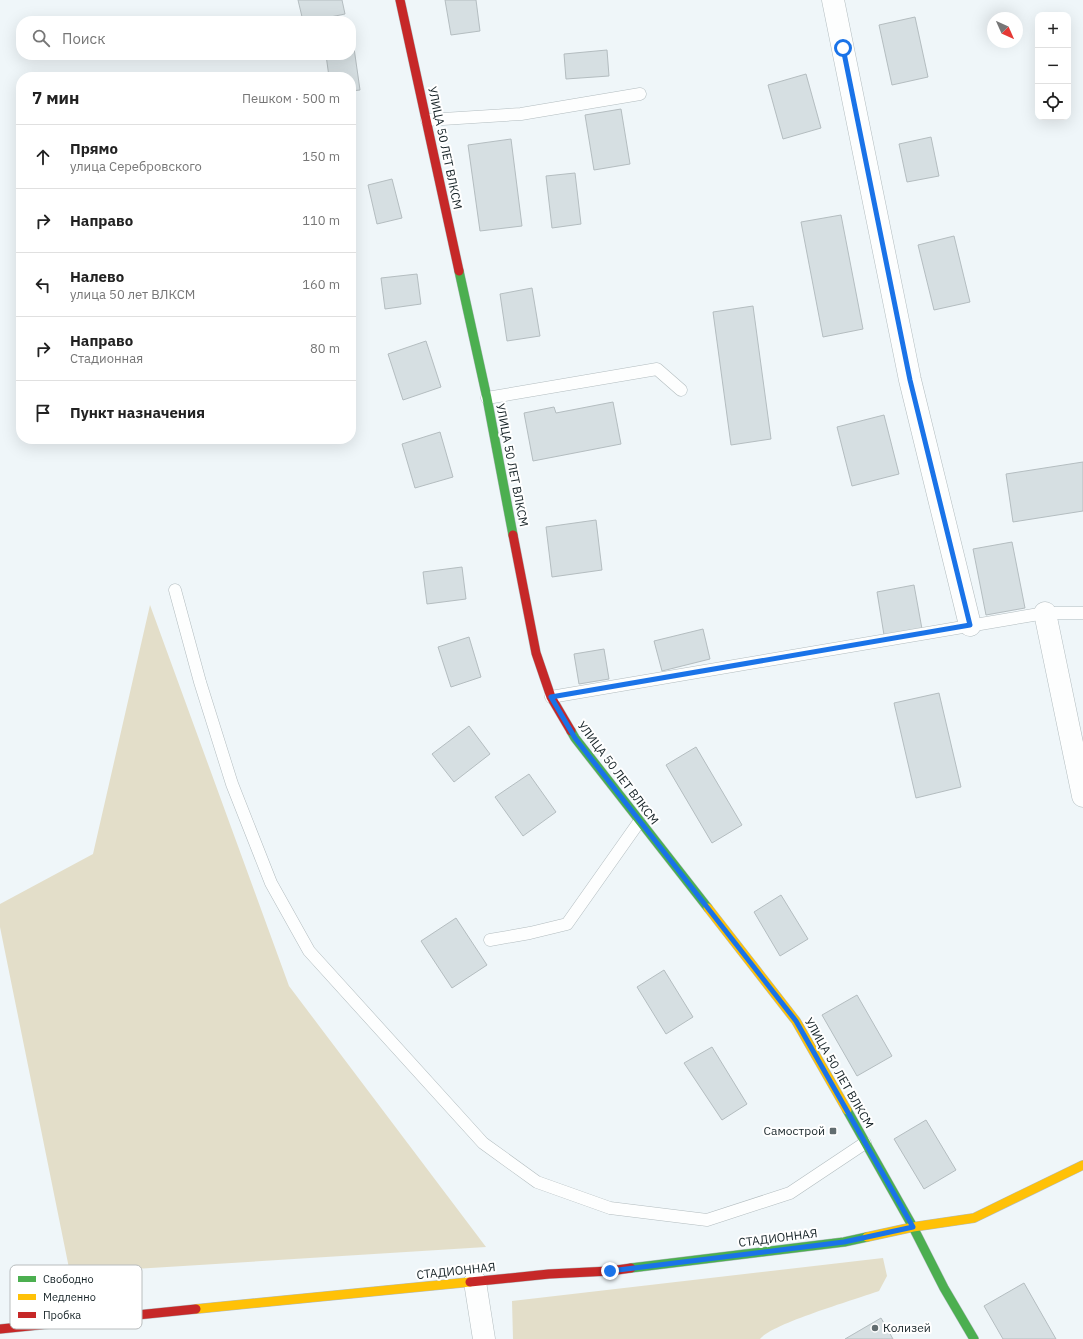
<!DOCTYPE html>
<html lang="ru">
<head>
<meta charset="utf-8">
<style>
  :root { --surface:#fff; --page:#f2f2f2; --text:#222; --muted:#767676; --line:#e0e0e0 }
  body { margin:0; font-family:"IBM Plex Sans",sans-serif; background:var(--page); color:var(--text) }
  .controls { position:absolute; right:12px; top:12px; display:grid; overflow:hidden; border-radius:8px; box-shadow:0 4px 16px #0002 }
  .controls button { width:36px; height:36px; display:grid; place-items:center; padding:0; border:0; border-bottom:1px solid var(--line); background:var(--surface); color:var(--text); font:20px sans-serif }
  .compass { position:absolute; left:987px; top:12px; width:36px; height:36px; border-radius:50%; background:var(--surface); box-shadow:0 4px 16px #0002; rotate:135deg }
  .stop { position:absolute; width:12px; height:12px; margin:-9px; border:3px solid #1a73e8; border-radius:50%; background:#fff }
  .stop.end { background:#1a73e8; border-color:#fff; box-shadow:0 1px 4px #0008 }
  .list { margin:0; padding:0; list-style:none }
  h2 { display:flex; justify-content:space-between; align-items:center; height:52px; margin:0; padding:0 16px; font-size:17px }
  h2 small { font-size:13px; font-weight:400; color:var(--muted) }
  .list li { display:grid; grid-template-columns:26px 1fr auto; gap:12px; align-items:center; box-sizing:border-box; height:64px; padding:0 16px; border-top:1px solid var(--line) }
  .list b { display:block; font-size:15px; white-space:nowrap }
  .list p { margin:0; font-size:13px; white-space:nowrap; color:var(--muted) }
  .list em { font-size:13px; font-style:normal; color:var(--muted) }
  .icon { flex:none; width:22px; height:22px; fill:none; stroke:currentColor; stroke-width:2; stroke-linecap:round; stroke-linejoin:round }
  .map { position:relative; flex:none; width:1083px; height:1339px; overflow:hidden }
  .search { position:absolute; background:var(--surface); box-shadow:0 4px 16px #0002; left:16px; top:16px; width:340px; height:44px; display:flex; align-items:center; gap:10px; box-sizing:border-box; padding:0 14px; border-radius:16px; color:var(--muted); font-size:15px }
  .panel { position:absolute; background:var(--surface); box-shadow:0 4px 16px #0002; left:16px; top:72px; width:340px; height:372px; border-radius:16px }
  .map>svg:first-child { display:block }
</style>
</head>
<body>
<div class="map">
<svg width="1083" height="1339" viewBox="0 0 1083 1339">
  <rect width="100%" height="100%" fill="#eff6f9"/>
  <g fill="#e3dec9">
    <path d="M150,605L289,986L486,1247L70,1273L0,927V904L93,854Z"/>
    <path d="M883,1258L887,1276L879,1291C857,1299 771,1324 760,1339H513L512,1301Z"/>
  </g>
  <g fill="#d6dfe2" stroke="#b4bdc0">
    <path d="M298,0H342L345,14L311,21H303Z"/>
    <path d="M445,0H476L480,31L451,35Z"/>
    <path d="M915,17L928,77L892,85L879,25Z"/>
    <path d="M351,48H354L360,90L351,91V77H329L326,55H351Z"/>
    <path d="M607,50L609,76L566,79L564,54Z"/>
    <path d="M806,74L821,128L783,139L768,85Z"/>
    <path d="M621,109L630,164L594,170L585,115Z"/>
    <path d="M931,137L939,176L907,182L899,144Z"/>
    <path d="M511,139L522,226L480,231L468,145Z"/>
    <path d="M575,173L581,224L552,228L546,176Z"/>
    <path d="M392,179L402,218L377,224L368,185Z"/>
    <path d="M841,215L863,329L823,337L801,222Z"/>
    <path d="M954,236L970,302L934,310L918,245Z"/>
    <path d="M417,274L421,304L385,309L381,278Z"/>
    <path d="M532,288L540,336L507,341L500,294Z"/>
    <path d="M753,306L771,439L731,445L713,312Z"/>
    <path d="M426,341L441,387L403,400L388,354Z"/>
    <path d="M613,402L621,444L533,461L524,413L554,407L556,413Z"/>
    <path d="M884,415L899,474L852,486L837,427Z"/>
    <path d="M440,432L453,477L415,488L402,444Z"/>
    <path d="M1083,462V511L1013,522L1006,474Z"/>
    <path d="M596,520L602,570L552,577L546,527Z"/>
    <path d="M1012,542L1025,608L986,615L973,549Z"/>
    <path d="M462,567L466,599L427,604L423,572Z"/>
    <path d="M914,585L922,629L884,635L877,592Z"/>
    <path d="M703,629L710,659L662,671L654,641Z"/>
    <path d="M469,637L481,677L451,687L438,647Z"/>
    <path d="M604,649L609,679L579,684L574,654Z"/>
    <path d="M939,693L961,787L916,798L894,703Z"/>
    <path d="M469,726L490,754L454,782L432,754Z"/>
    <path d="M696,747L742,825L712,843L666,765Z"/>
    <path d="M529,774L556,812L523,836L495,797Z"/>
    <path d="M781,895L808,939L780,956L754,912Z"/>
    <path d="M456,918L487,965L452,988L421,941Z"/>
    <path d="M664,970L693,1017L666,1034L637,987Z"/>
    <path d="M857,995L892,1056L857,1076L822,1015Z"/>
    <path d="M712,1047L747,1104L722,1120L684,1063Z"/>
    <path d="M926,1120L956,1170L924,1189L894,1139Z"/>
    <path d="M1024,1283L1056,1339H1003L984,1306Z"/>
    <path d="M881,1318L893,1339H845Z"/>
  </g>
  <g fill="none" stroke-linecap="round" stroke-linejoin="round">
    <g stroke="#b2bcbf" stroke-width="13">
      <g id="lane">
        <path d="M427,120L521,114L640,94"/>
        <path d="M487,398L657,369L681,390"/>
        <path d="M175,590L200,682L232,784L271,883L309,951L483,1143L537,1182L610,1208L707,1220L790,1193L865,1143"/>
        <path d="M551,697L1045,613H1083"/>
        <path d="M490,940L530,933L567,924L639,822"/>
      </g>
    </g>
    <g stroke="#b2bcbf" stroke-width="23">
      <g id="street">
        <path d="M833,0L910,380L970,625"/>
        <path d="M1045,613L1083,796"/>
        <path d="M475,1282L484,1339"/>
      </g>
    </g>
    <g stroke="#b2bcbf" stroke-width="10">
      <g id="fast">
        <path d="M459,271L487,398L513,535"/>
        <path d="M571,731L575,738L708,908"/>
        <path d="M847,1110L913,1227L944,1288L974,1339"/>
        <path d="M631,1268L844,1242L867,1237"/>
      </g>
    </g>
    <g stroke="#b2bcbf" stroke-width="10">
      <g id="slow">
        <path d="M708,908L796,1021L847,1110"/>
        <path d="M867,1237L913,1227L974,1218L1083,1165"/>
        <path d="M196,1309L470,1282"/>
      </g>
    </g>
    <g stroke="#b2bcbf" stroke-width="10">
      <g id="jam">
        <path d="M400,0L459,271"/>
        <path d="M513,535L536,653L551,697L571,731"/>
        <path d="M470,1282L549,1274L610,1271L631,1268"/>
        <path d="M0,1329L196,1309"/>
      </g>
    </g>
    <use href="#lane" stroke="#fdfefe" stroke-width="12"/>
    <use href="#street" stroke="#fdfefe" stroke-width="22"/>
    <use href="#fast" stroke="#4caf50" stroke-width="9"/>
    <use href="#slow" stroke="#ffc107" stroke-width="9"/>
    <use href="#jam" stroke="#c62828" stroke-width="9"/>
  </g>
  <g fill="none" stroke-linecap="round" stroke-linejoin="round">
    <path stroke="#1a73e8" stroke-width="5" d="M610,1271L844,1242L913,1227L796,1021L575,738L551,697L970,625L910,380L843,48"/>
  </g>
  <g fill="#626d70" stroke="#fff" stroke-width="1.5">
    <rect x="829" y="1127" width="8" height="8" rx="2"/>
    <circle cx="875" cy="1328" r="4"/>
  </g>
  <g text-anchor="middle" stroke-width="4" stroke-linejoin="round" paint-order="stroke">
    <g font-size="12" fill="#162327" stroke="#fff">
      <text transform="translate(445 148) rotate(78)" y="4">УЛИЦА 50 ЛЕТ ВЛКСМ</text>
      <text transform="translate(512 465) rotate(79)" y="4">УЛИЦА 50 ЛЕТ ВЛКСМ</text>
      <text transform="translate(618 773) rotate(53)" y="4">УЛИЦА 50 ЛЕТ ВЛКСМ</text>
      <text transform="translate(839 1073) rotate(60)" y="4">УЛИЦА 50 ЛЕТ ВЛКСМ</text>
      <text transform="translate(778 1238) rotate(-7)" y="4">СТАДИОННАЯ</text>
      <text transform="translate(456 1271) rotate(-6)" y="4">СТАДИОННАЯ</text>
    </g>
    <g font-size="12" fill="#162327" stroke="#fff" text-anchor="end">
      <text x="825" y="1135">Самострой</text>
      <text x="883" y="1332" text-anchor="start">Колизей</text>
    </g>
  </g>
  <rect x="10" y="1265" width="132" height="64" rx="6" fill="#fff" stroke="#b9bdbe" stroke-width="1"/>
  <rect x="18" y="1276" width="18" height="6" fill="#4caf50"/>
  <rect x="18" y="1294" width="18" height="6" fill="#ffc107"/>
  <rect x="18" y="1312" width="18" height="6" fill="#c62828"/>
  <g font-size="11" fill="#162327">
    <text x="43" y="1283">Свободно</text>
    <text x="43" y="1301">Медленно</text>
    <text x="43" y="1319">Пробка</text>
  </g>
</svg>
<div class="controls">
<button>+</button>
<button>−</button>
<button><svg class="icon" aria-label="locate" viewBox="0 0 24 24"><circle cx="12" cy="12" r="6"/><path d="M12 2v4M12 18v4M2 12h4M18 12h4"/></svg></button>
</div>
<svg class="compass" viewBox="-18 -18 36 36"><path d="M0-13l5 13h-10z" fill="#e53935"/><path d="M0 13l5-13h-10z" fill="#767676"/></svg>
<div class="stop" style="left:843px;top:48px"></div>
<div class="stop end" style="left:610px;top:1271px"></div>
<div class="search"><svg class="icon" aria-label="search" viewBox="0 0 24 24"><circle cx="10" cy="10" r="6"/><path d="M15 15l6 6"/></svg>Поиск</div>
<section class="panel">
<h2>7 мин<small>Пешком · 500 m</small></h2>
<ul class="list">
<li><svg class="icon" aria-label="ahead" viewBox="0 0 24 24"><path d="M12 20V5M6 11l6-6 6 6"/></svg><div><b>Прямо</b><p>улица Серебровского</p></div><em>150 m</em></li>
<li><svg class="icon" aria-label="right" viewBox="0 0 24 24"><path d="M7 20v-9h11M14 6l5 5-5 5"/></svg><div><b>Направо</b></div><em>110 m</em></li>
<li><svg class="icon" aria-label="left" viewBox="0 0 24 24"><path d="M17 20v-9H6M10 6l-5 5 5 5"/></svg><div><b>Налево</b><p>улица 50 лет ВЛКСМ</p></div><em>160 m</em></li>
<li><svg class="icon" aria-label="right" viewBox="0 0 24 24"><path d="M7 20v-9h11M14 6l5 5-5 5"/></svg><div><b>Направо</b><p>Стадионная</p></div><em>80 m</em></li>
<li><svg class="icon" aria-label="arrive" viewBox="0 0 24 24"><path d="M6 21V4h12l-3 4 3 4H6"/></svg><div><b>Пункт назначения</b></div></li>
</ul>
</section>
</div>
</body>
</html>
